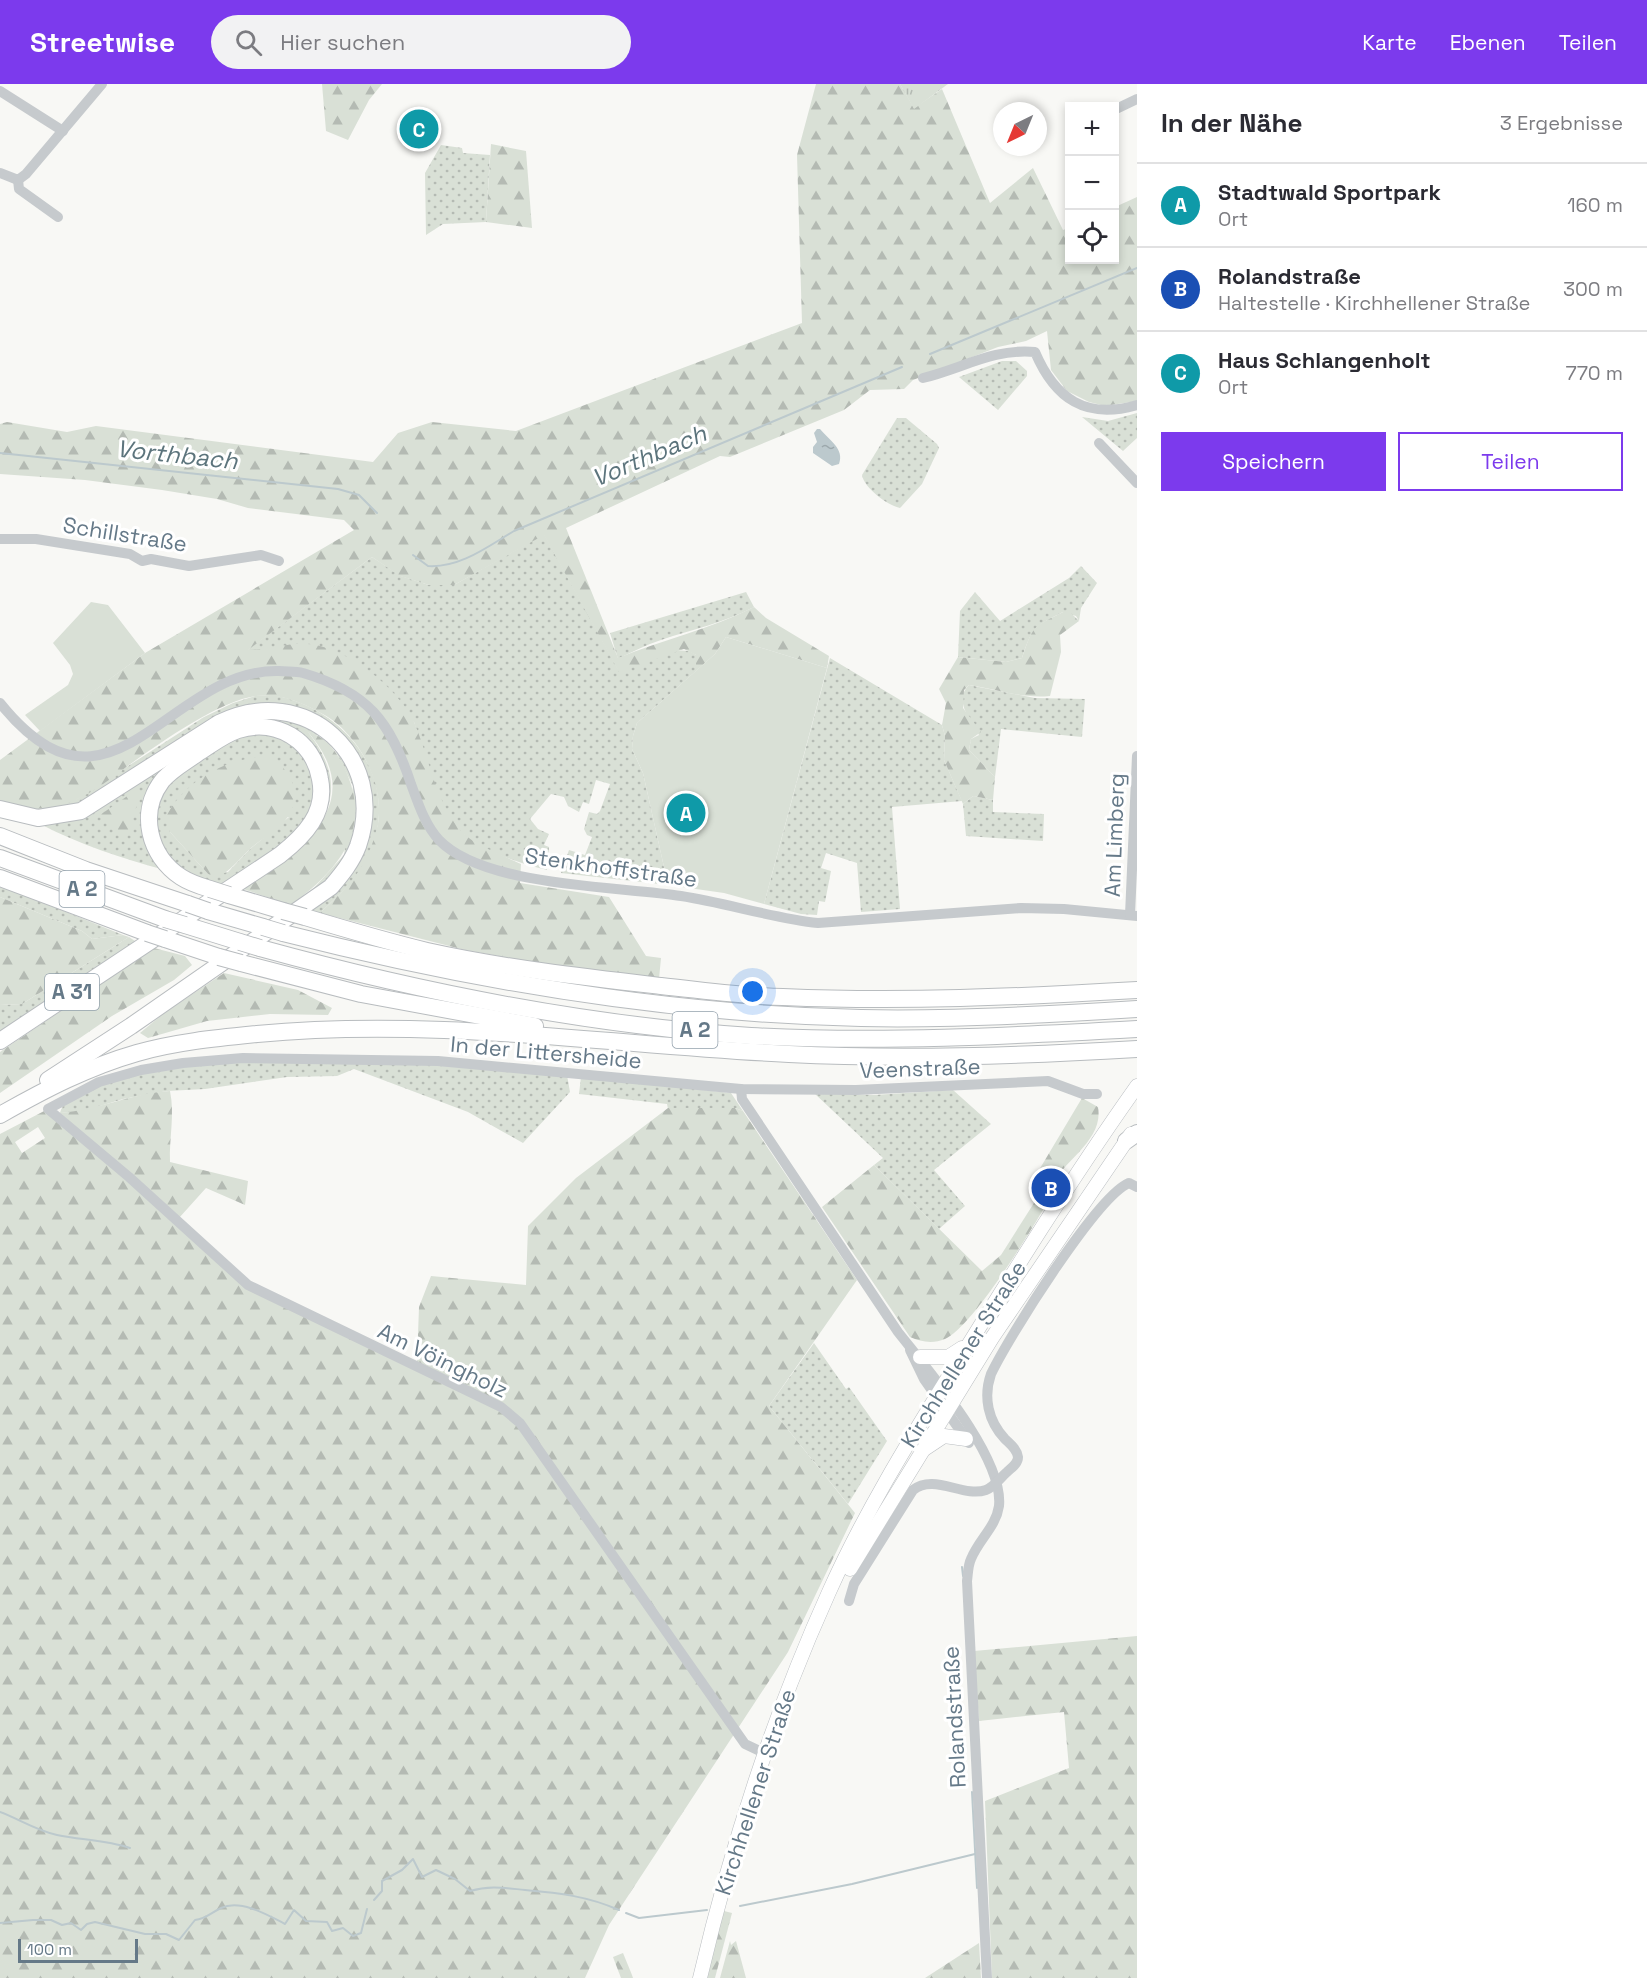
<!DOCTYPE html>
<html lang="de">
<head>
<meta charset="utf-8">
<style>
  :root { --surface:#fff; --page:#f2f2f3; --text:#2b2b33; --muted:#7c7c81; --line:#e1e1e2; --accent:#7c3aed }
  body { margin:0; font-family:"Space Grotesk",sans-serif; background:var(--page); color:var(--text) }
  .controls { position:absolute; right:18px; top:18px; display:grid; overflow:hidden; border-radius:0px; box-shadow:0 3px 9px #0003 }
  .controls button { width:54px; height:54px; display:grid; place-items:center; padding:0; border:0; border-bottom:2px solid var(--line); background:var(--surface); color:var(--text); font:30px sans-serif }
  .compass { position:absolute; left:993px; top:18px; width:54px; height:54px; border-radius:50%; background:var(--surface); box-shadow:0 3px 9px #0003; rotate:223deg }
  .scale { position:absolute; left:18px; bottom:15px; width:120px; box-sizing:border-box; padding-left:6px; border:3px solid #657988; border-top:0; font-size:16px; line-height:21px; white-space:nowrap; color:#657988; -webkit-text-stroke:4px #fff; paint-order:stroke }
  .you { position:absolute; left:753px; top:908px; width:21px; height:21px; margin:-15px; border:4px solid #fff; border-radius:50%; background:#1a73e8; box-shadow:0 0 0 9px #1a73e833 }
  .badge { display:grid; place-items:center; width:39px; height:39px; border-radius:50%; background:var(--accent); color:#fff; font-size:20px; font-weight:700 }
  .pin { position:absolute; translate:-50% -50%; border:3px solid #fff; box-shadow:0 2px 6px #0006 }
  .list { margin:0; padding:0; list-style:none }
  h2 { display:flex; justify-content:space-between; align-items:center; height:78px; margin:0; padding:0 24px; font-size:26px }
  h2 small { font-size:20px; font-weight:400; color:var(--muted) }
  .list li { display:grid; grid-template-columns:39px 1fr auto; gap:18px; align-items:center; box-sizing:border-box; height:84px; padding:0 24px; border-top:2px solid var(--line) }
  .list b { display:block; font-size:22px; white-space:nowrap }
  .list p { margin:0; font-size:20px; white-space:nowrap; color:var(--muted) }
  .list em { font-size:20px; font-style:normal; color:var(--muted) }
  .actions { display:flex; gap:12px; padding:18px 24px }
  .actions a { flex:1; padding:14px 0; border:2px solid var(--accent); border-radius:0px; text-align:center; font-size:21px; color:var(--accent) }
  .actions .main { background:var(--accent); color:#fff }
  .icon { flex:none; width:33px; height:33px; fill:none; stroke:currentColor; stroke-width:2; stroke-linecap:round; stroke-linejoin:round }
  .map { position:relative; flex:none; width:1137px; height:1894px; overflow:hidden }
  header { display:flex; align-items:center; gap:36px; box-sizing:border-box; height:84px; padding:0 30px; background:var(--accent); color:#fff }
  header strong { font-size:28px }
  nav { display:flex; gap:33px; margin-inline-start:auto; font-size:21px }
  .search { width:420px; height:54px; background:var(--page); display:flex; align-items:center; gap:15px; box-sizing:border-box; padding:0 21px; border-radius:33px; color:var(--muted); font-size:22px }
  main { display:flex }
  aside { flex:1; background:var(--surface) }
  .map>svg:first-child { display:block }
</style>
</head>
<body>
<header>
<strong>Streetwise</strong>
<div class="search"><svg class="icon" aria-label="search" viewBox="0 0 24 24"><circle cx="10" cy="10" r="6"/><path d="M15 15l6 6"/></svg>Hier suchen</div>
<nav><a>Karte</a><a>Ebenen</a><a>Teilen</a></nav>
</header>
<main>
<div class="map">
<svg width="1137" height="1894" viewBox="0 0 1137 1894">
  <defs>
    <pattern id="grass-dots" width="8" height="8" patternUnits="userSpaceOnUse" patternTransform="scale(1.5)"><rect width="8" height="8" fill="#d9e0d6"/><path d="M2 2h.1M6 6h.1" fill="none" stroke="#b4bab3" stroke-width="1.8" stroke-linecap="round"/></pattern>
    <pattern id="forest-firs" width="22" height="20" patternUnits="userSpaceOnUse" patternTransform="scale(1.5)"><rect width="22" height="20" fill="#d9e0d6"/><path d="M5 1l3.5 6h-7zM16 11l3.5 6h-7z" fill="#b4bab3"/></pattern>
    <pattern id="park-tufts" width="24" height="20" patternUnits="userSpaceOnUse" patternTransform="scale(1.5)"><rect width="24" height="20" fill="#d9e0d6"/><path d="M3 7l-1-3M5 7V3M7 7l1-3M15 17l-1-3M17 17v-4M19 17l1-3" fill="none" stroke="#b4bab3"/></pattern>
    <pattern id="water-ripples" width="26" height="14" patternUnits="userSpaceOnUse" patternTransform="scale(1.5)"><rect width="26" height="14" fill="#bcc9cd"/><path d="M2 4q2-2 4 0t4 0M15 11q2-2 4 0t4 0" fill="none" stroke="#9ca8ac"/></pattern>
  </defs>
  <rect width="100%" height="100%" fill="#f8f8f5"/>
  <g fill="url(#grass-dots)" fill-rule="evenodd">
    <path d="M441,61L462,64L463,69L490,71L486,138L443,140L426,151L425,89Z"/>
    <path d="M1002,277H1016L1027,287V292L998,326L959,293Z"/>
    <path d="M1137,329V354L1123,367L1082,333L1108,337Z"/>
    <path d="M897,334H906L937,360L939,364L922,400L900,424C887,421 864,404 862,391Z"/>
    <path d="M544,450L619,587C638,580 680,557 696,571V587L637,639L633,652L632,665L643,689L668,801L561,789L569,766L585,771L592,753L587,751L584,745L589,728L597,730L600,727L610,700L596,696L589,720L583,718L579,728L568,722L564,713L551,710L530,735L538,745L549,750L544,761L549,763L547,786C521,780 481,767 462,749C435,722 425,673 414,638L246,567L372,473L401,492L429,501H454Z"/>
    <path d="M1081,482L1097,499L1081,524L1079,537L1076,532L1063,528C1035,542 1032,543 1022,574L1006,578L958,573L960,527L975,508L1000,537L1069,494Z"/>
    <path d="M746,508L754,523C724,539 693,545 661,556C646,561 632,568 618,575L610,549Z"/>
    <path d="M830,574L942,641L945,652L944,676L962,717L892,723L900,825L861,828L857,779L826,769L821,784L831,787L825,818L819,817L817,831L801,830L764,820Z"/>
    <path d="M969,601L1035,614L1085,615L1082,653L1001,645L995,693L969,666L971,655L979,651C971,636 953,617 969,601Z"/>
    <path d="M272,611C343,622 401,693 371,766C361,792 340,810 320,829L292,821L313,805L344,771L353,702L334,664L320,652L308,648C367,723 301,765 243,805C160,786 71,765 0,716L23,724L77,715L204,633L233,619L255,612ZM289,733L250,765L228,788L209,791L170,748Z"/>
    <path d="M973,712L993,716V728L1044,730L1043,757L966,752L963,720Z"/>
    <path d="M0,801L123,851L92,855L82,847L0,813Z"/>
    <path d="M129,853L135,857L0,951V921L22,920Z"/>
    <path d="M383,977L567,991L570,1008L523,1059L468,1028L354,985L337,992L287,993L205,1005L167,1007L123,1015L84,1027L60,1029C62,1019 72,1016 80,1012C161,966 292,977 383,977Z"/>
    <path d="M581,993L731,1009L743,1027L735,1024L668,1025L667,1020L579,1010Z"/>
    <path d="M953,1006L991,1040L934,1086L965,1122L939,1145L874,1081L883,1074L814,1009L874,1011Z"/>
    <path d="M814,1259L846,1305L849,1303L887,1357L848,1420L769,1322Z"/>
  </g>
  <g fill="url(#forest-firs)" fill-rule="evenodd">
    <path d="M322,0H382L369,16L348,56L326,47Z"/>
    <path d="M816,0H900L914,24L942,5L990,119L1033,84L1063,146L1069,144L1070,176H1114L1115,123L1137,113V317L1105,322L1089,318L1067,307L1051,286L1047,247L1026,257L998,263L913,296L904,305L870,306L844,326L730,373L720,372L566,444L618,574C662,556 711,545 754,523L766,534L829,572L827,584L726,553L715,570L696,587V571L684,565L619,588L544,451L454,501H429L400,492L372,473L248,566C271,566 296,555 320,562C355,571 398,605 414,638C430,675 434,715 461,747C472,760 504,772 521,780L520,799L609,813L646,872L661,874L659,895L560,883L465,866L320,829C349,802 367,784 377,744C384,716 372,681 355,659C339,638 328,632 305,621C289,614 274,610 256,612C220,616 155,662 125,684C105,699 83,716 58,722C37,727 20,723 0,716V676L145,569L354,446L344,436L248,424L217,415L162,406L85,396L0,390V340L7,338L67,348L96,342L373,378L398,349L432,338L516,347L802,239L797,71Z"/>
    <path d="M491,60L526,67L532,144L486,138Z"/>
    <path d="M1063,528H1070L1079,537L1060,551L1061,568L1050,612C1022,615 997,605 969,601L964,606L963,624L981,648L971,655L969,666L995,693L993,716L973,712L963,720L944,676L945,652L942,641L946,619L939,605L958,573L1006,578L1022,574C1033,541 1033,543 1063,528Z"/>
    <path d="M307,647C327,654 336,666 345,685C373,746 339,785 291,821L243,805C299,766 372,721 307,647Z"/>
    <path d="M268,672C296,688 305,718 281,741C272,750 260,756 251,764C238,776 232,786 216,794L209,791L170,748L166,732C187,695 227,674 268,672Z"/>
    <path d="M136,706L139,718L131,733L133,745L125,752L100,731Z"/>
    <path d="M0,813L82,847L92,855L123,851L129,853L22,920L0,921Z"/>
    <path d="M154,864L185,872L192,881L174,896L112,932L0,1009V968Z"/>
    <path d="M224,889L298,906L332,924L328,931L270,930L207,937L148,954L140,949L164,929Z"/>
    <path d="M170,1007C175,1031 169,1054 170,1078L248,1097L245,1121L206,1104L179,1134L60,1029C98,1026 133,1009 170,1007Z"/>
    <path d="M1082,1014L1098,1023C1104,1056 1064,1076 1050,1103C1047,1110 1048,1117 1044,1124C1028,1152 971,1244 945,1255C933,1260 921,1258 910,1253L822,1123L874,1081L982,1187L1001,1171L1034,1119L1039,1086Z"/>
    <path d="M668,1024H735L743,1027L857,1196L769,1322L855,1429L788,1568L609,1841L585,1894H0V1050L48,1025L248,1201L417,1278L419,1223L431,1192L526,1201L528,1142L576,1094ZM38,1043L45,1054L22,1069L15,1058Z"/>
    <path d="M1137,1552V1894H992L985,1717L1069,1684L1064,1628L979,1637L974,1567Z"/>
    <path d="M724,1827L732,1829L715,1894H706Z"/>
    <path d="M730,1857L731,1861L736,1857L746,1894H720Z"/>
    <path d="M979,1859L981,1894H925Z"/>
    <path d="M623,1869L632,1891L633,1894H621L613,1873Z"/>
  </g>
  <path fill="url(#park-tufts)" d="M900,0H948L914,25Z"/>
  <g fill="#d9e0d6">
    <path d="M91,518L108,521L145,569L40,647L25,631L68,601L73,590L70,581L53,559Z"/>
    <path d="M726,553L827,584L764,820L724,809L668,801L643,689L632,665L633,652L637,639L715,570Z"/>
  </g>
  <path fill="url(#water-ripples)" d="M817,345H820C829,356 845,365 839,380L832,382L813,369V363L817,358L814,349Z"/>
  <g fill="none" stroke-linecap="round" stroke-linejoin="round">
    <g stroke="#bcc9cd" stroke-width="2">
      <path d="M930,270L1137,184"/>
      <path d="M0,369L338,405L359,411L377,429"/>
      <path d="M413,471L428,482C460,484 487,463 514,447L902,283"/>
      <path d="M962,1483L963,1492"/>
      <path d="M972,1708L977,1804"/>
      <path d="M0,1728C19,1735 37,1747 57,1751C81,1756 106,1756 130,1764"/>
      <path d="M374,1816L382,1807V1797L402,1786L413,1775L422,1793L436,1786L455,1795L470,1807C490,1801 505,1804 525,1806C559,1809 587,1812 619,1826"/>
      <path d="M740,1822L852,1800L975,1770"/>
      <path d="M626,1829L639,1834L707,1826"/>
      <path d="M0,1839L33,1836H51L62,1841L71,1839L81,1846L87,1840L95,1838L145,1850H166L179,1856L195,1836C206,1835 212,1828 221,1824C241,1815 268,1831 285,1840L294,1826L306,1837L327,1838L332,1847L343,1844L353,1852L361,1849L367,1825"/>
    </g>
    <g stroke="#b9bdc1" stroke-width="15">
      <g id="major">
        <path d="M920,1273H948L962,1264"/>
        <path d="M926,1364L944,1352L966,1355"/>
        <path d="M850,1485L992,1254L1131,1050"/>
        <path d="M700,1894C731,1762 773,1632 829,1508C863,1432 907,1360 951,1289C1011,1192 1071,1095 1137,1002"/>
      </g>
    </g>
    <g stroke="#b8bcbf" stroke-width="18">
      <g id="highway">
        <path d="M0,725L38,734L81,727L219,639C305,597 389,673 358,762C352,778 341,791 331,803L131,942L48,996"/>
        <path d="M0,752L86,786L188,820"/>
        <path d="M0,774L165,835"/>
        <path d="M0,794L147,849"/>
        <path d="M229,811L283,827"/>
        <path d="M208,827L263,843"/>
        <path d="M305,833C345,845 386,857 427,867C504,884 583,893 661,902C701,906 742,912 783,913C901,918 1019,913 1137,906"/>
        <path d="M185,841L240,858"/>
        <path d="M283,849C472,897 665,930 861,934C952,936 1045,931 1137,925"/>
        <path d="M165,855L219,873"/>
        <path d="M260,864C420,908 585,941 751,952C879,959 1009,952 1137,945"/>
        <path d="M241,879L361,910L535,942"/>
        <path d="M0,957L280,771C304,752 327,729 320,695C313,656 276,634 238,646C223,651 211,661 198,669C186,678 172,685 162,697C138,729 149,772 181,793C190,799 200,802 210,805"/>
        <path d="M0,1031C44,1006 88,983 137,969C175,958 217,954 257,950C434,933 612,961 789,970C905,976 1021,972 1137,965"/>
        <path d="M1126,1057L1137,1049"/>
      </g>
    </g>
    <g stroke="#c6cacd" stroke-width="10">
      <path d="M0,7L63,47"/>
      <path d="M1114,26L1137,15"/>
      <path d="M0,89L18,96L26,90L102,0"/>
      <path d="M18,96L19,105L58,133"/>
      <path d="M923,294C961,285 994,264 1035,268C1055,315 1086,336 1137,321"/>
      <path d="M1099,359L1137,399"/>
      <path d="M0,455H36L130,470L142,477L151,475L189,482L261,471L279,477"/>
      <path d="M0,619C111,757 168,584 279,587C287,588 295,587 303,589C368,608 390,637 411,700C418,719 425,741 439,756C484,803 618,802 681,812C727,819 772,834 818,839L1021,824L1064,825L1137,832"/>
      <path d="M1130,831L1137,672"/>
      <path d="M741,1005L742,1015L898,1248C927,1285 1004,1373 999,1422C996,1443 979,1455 971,1475C968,1481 968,1490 967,1497L987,1894"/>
      <path d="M910,1266L924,1295L969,1359"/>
      <path d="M849,1517L854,1500L913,1406C934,1389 963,1414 986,1406C995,1402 1000,1394 1007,1388C1011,1384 1018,1380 1018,1373C1017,1365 1010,1360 1005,1355C988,1337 983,1313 991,1290C1008,1254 1097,1112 1129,1099L1137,1103"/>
      <path d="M764,1669L745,1660L520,1339L501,1323L248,1201L129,1093L48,1025L99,998L141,986L183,979L243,974L438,977L741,1005L856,1006L1048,997L1083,1010H1097"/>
    </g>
    <use href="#major" stroke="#fff" stroke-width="14"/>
    <use href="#highway" stroke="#fff" stroke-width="16"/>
    <g stroke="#b8bcbf" stroke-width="18" stroke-linecap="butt">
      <g id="highway-bridge">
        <path d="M210,805L229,811"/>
        <path d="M188,820L208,827"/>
        <path d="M283,827L305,833"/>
        <path d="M165,835L185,841"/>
        <path d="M263,843L283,849"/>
        <path d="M147,849L165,855"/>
        <path d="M240,858L260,864"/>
        <path d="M219,873L241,879"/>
      </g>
    </g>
    <use href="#highway-bridge" stroke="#fff" stroke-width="16"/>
  </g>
  <g text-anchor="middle" stroke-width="6" stroke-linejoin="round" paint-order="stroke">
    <g fill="#fff" stroke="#93a1ac" stroke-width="1.5">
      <rect x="59.5" y="787" width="45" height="36" rx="4.5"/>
      <rect x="45" y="890" width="54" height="36" rx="4.5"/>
      <rect x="672.5" y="928" width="45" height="36" rx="4.5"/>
    </g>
    <g font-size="21" font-weight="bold" fill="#657988">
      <text x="82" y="812">A 2</text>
      <text x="72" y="915">A 31</text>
      <text x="695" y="953">A 2</text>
    </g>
    <g font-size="22" fill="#657988" stroke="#fff">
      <text transform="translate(125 450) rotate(9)" y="8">Schillstraße</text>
      <text transform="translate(1114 751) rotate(-88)" y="8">Am Limberg</text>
      <text transform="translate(611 783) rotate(8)" y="8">Stenkhoffstraße</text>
      <text transform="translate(546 968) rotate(5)" y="8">In der Littersheide</text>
      <text transform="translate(920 984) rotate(-2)" y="8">Veenstraße</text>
      <text transform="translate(963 1270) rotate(-58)" y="8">Kirchhellener Straße</text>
      <text transform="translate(443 1276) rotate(26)" y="8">Am Vöingholz</text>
      <text transform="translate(954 1633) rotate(-93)" y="8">Rolandstraße</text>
      <text transform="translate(755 1708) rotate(-72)" y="8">Kirchhellener Straße</text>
    </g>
    <g font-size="24" font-style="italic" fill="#5c747c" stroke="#fff">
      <text transform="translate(177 371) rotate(6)" y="8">Vorthbach</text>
      <text transform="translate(649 372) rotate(-23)" y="8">Vorthbach</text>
    </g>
  </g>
</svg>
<div class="controls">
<button>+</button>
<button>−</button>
<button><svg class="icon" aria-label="locate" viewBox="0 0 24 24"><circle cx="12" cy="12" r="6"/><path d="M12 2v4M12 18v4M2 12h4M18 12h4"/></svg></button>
</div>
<svg class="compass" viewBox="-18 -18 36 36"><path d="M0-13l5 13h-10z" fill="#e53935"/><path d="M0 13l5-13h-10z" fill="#7c7c81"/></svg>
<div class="scale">100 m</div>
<div class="you"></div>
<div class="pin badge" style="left:686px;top:729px;background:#0f9aa8">A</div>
<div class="pin badge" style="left:1051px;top:1104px;background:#1a4fb4">B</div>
<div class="pin badge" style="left:419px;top:45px;background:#0f9aa8">C</div>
</div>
<aside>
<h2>In der Nähe<small>3 Ergebnisse</small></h2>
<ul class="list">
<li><span class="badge" style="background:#0f9aa8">A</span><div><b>Stadtwald Sportpark</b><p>Ort</p></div><em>160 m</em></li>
<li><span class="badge" style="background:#1a4fb4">B</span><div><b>Rolandstraße</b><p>Haltestelle · Kirchhellener Straße</p></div><em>300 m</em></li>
<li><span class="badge" style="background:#0f9aa8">C</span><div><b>Haus Schlangenholt</b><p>Ort</p></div><em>770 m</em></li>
</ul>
<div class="actions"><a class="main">Speichern</a><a>Teilen</a></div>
</aside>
</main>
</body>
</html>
